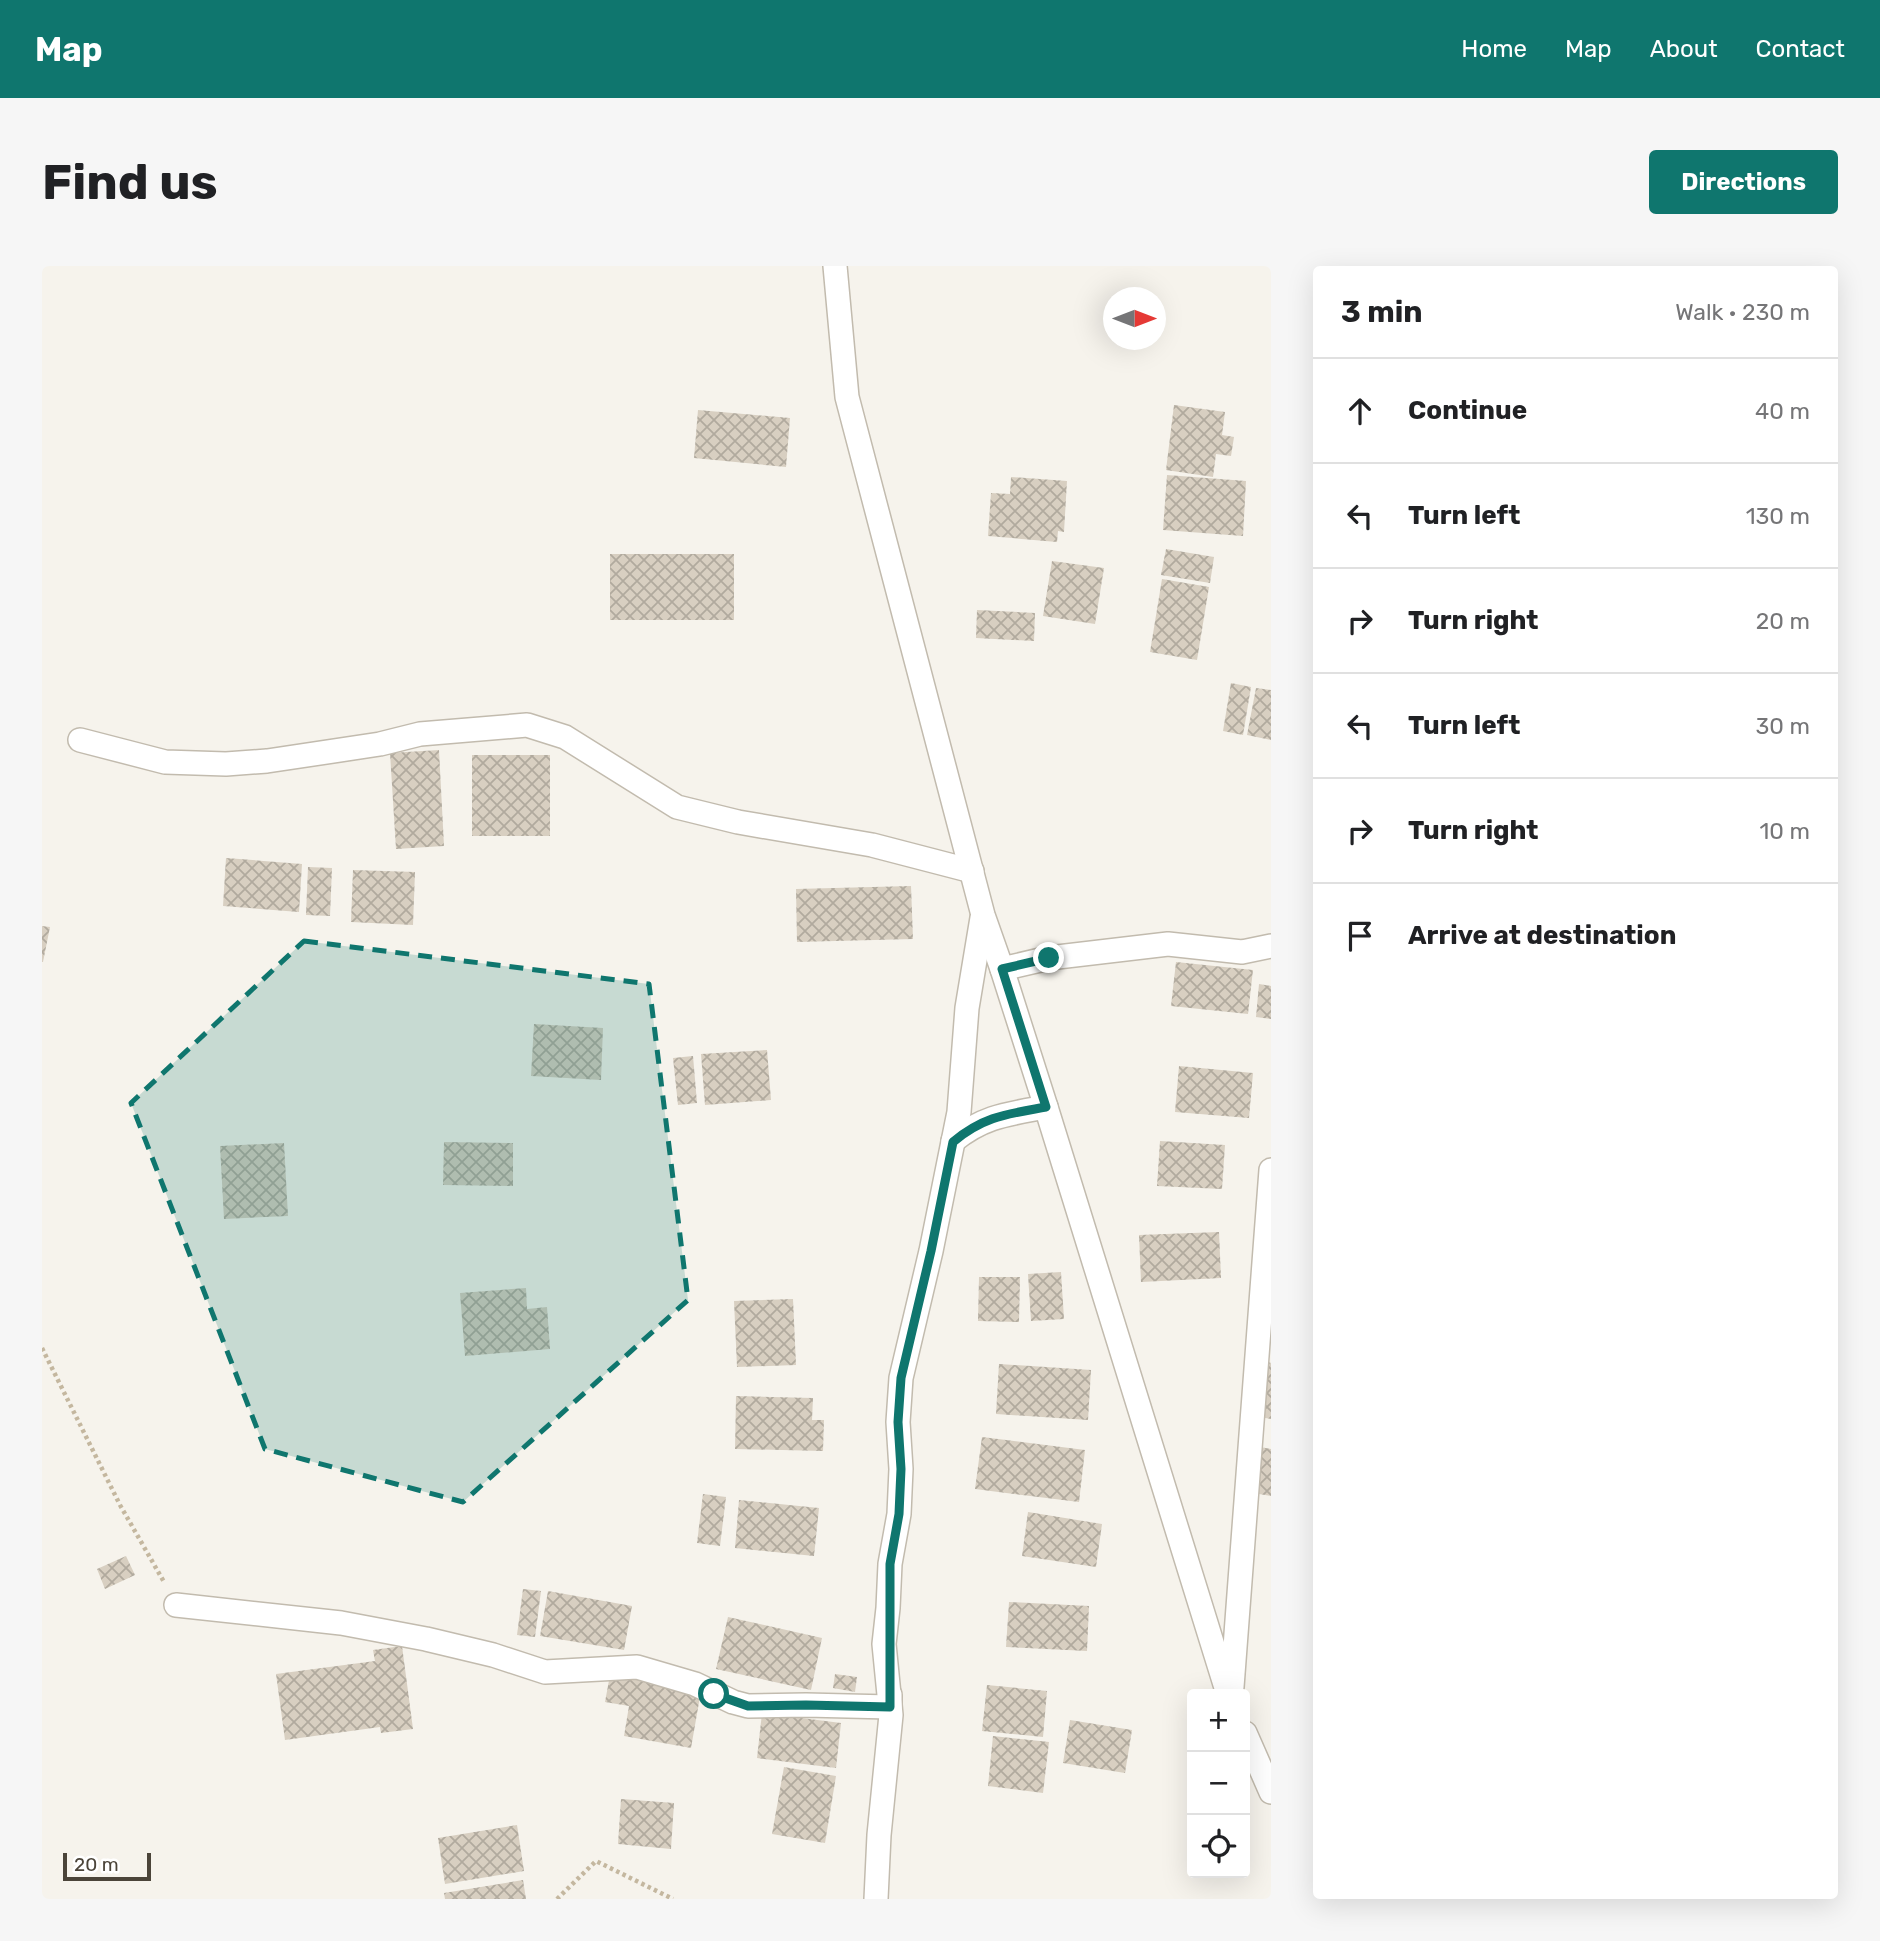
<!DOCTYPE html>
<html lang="en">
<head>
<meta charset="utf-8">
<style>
  :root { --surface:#fff; --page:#f6f6f6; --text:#202124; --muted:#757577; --line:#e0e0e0; --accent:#0f766e }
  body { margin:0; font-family:Rubik,sans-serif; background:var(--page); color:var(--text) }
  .controls { position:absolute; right:21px; bottom:21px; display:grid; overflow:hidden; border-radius:7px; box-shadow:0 7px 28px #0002 }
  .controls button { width:63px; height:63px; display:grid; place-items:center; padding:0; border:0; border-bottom:2px solid var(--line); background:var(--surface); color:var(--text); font:35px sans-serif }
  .compass { position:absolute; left:1061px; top:21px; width:63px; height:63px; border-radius:50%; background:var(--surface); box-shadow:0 7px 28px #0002; rotate:90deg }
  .scale { position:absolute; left:21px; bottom:18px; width:88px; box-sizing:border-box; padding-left:7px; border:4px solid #4b4439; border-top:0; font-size:19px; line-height:24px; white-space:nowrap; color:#4b4439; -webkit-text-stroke:5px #fff; paint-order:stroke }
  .stop { position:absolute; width:21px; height:21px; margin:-16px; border:5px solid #0f766e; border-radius:50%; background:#fff }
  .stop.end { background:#0f766e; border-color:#fff; box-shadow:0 2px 7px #0008 }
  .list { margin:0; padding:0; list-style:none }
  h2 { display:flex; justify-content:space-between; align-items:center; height:91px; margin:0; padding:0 28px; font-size:30px }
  h2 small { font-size:23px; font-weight:400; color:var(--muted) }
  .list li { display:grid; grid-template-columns:46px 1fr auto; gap:21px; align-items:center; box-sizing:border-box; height:105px; padding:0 28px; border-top:2px solid var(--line) }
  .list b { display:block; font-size:26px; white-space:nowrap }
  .list em { font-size:23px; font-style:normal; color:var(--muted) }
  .icon { flex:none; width:38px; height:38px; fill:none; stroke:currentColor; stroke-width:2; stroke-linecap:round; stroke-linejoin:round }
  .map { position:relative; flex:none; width:1229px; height:1633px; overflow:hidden; border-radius:7px }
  header { display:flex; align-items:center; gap:42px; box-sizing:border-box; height:98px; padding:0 35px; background:var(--accent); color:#fff }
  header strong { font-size:33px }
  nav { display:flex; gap:38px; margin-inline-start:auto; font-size:24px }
  .intro { display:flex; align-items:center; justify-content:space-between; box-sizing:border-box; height:168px; padding:0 42px }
  h1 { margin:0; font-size:49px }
  .button { padding:18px 32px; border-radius:7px; background:var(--accent); color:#fff; font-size:24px; font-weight:700 }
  main { display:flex; gap:42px; padding:0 42px }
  aside { flex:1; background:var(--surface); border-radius:7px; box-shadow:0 7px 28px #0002 }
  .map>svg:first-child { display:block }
</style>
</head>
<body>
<header>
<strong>Map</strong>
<nav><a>Home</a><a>Map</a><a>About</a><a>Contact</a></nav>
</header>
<div class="intro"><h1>Find us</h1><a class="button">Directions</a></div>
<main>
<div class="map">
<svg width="1229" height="1633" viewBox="0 0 1229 1633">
  <defs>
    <pattern id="building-cross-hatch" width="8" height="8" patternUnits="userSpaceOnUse" patternTransform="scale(1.75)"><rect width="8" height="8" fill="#d8cfc1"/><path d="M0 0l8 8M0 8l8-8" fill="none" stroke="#b1aa9e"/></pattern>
  </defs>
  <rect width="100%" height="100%" fill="#f6f3ec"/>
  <g fill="url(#building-cross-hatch)">
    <path d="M1132,139L1183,146L1180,169L1192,171L1189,190L1174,188L1171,211L1124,204Z"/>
    <path d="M656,144L748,152L744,201L652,192Z"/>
    <path d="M1125,209L1204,215L1201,270L1121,264Z"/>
    <path d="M969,211L1025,215L1022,266L1016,265L1015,276L946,270L949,227L968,228Z"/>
    <path d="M1124,283L1172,291L1168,317L1119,309Z"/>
    <rect x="568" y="288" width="124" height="66"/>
    <path d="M1010,295L1062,302L1053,358L1001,350Z"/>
    <path d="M1120,313L1167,321L1155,394L1108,386Z"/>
    <path d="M935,344L993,347L992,375L934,372Z"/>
    <path d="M1189,417L1209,421L1201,469L1181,465Z"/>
    <path d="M1214,422L1229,424V474L1205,469Z"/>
    <path d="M397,484L402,580L354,583L348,487Z"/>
    <rect x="430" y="489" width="78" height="81"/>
    <path d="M184,592L260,598L257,646L181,640Z"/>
    <path d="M266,601L290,602L288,650L264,649Z"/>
    <path d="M311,604L373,606L371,659L309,656Z"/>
    <path d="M869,620L871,673L755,676L754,623Z"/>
    <path d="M0,660L8,661L1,696H0Z"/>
    <path d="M1134,696L1211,704L1206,748L1129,740Z"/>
    <path d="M1217,718L1229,720V753L1214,751Z"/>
    <path d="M492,758L561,762L559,814L489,810Z"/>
    <path d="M725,784L729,834L663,839L659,788Z"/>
    <path d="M651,790L655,837L636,839L631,792Z"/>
    <path d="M1137,800L1211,807L1207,852L1133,846Z"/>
    <path d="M1118,875L1183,879L1180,923L1115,920Z"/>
    <path d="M402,876L471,877V920L401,919Z"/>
    <path d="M242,877L246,950L182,953L178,880Z"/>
    <path d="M1177,966L1179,1012L1099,1016L1097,969Z"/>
    <path d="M1019,1006L1022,1053L989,1055L986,1008Z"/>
    <path d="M937,1011H978L977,1056L936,1055Z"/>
    <path d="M484,1022L485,1043L505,1041L508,1083L423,1090L418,1027Z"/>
    <path d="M751,1033L754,1099L695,1101L692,1035Z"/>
    <path d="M1226,1096L1229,1097V1153L1218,1151Z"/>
    <path d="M957,1098L1049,1104L1046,1154L954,1148Z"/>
    <path d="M694,1130L771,1132L770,1154H782L781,1185L693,1183Z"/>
    <path d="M940,1171L1043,1184L1037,1236L933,1223Z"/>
    <path d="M1218,1181L1229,1183V1230L1211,1227Z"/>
    <path d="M661,1228L684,1231L678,1280L655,1277Z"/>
    <path d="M697,1234L777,1242L772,1290L693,1282Z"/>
    <path d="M986,1246L1060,1258L1054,1301L980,1290Z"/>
    <path d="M84,1290L93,1309L63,1323L55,1303Z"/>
    <path d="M481,1323L499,1325L493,1371L475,1369Z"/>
    <path d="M506,1325L590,1340L582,1384L498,1370Z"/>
    <path d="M967,1336L1047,1340L1045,1385L964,1381Z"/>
    <path d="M686,1351L780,1372L769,1424L674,1403Z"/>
    <path d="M360,1380L371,1463L339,1467L338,1461L243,1474L234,1408L333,1395L331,1384Z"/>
    <path d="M793,1408L815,1411L813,1426L791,1422Z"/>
    <path d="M568,1409L659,1425L649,1482L582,1470L587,1440L563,1436Z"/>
    <path d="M945,1419L1005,1425L1001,1471L940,1465Z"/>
    <path d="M720,1447L799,1457L794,1502L715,1492Z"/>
    <path d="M1028,1454L1090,1464L1083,1507L1021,1497Z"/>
    <path d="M951,1470L1007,1476L1001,1527L946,1520Z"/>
    <path d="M742,1501L794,1510L783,1577L730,1568Z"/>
    <path d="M579,1533L632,1537L629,1583L576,1578Z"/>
    <path d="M475,1559L482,1605L403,1618L396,1572Z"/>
    <path d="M481,1614L484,1633H403L402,1627Z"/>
  </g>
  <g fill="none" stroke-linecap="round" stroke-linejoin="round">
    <g stroke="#c2bbae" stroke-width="26">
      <g id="minor">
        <path d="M793,0L805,131L941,649L960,703L1004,841L1186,1428"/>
        <path d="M38,474L123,496L184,498L225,495L338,478L378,468L485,459L523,471L635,541L696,556L830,579L930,605"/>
        <path d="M960,703L1007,692L1126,678L1200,686L1229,680"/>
        <path d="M911,875C942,850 966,848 1004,841"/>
        <path d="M134,1339L299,1357L384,1373L451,1389L503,1406L595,1401L653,1418L691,1436L706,1440L764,1439L848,1441V1429"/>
        <path d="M1190,1421L1229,904"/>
        <path d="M1203,1467L1229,1526"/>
        <path d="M834,1633L837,1569L849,1449L842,1378L846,1342L848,1298L857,1248L859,1203L856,1156L859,1112L889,985L917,846L925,742L940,652"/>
      </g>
    </g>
    <g stroke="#c4b79f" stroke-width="4.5" stroke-dasharray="3.5 3.5" stroke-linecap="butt">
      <path d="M0,1082L78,1239L122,1316"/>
      <path d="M515,1633L554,1595L631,1633"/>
    </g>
    <use href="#minor" stroke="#fff" stroke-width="23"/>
  </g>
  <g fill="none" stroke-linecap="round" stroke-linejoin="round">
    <path stroke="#0f766e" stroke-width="9" d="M672,1428L706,1440L764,1439L848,1441V1298L857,1248L859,1203L856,1156L859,1112L889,985L911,876C942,850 966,848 1004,841L960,703L1007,692"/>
  </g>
  <path fill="#0f766e" fill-opacity="0.2" stroke="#0f766e" stroke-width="5" stroke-dasharray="14 9" stroke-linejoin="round" d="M262,675L607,718L646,1034L421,1236L223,1183L89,837Z"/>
</svg>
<div class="controls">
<button>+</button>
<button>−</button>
<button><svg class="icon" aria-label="locate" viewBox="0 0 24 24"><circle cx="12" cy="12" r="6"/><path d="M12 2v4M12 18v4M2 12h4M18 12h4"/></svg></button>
</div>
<svg class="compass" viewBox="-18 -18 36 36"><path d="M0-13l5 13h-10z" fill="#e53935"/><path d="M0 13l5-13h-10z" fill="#757577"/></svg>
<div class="scale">20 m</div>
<div class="stop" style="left:672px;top:1428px"></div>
<div class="stop end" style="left:1007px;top:692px"></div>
</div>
<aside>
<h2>3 min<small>Walk · 230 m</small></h2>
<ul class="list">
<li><svg class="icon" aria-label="ahead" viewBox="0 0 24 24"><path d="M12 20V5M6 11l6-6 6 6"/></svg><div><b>Continue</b></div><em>40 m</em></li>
<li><svg class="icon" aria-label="left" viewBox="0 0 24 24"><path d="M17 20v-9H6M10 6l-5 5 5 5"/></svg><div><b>Turn left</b></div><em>130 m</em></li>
<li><svg class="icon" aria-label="right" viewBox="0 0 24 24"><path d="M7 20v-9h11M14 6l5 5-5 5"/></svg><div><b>Turn right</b></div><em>20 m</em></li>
<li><svg class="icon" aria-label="left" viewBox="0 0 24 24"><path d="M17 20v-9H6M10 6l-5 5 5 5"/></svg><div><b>Turn left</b></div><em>30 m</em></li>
<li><svg class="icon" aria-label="right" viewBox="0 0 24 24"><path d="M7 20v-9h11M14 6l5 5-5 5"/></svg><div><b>Turn right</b></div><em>10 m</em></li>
<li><svg class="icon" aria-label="arrive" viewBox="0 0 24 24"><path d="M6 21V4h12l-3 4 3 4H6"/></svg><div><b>Arrive at destination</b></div></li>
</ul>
</aside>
</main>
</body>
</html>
